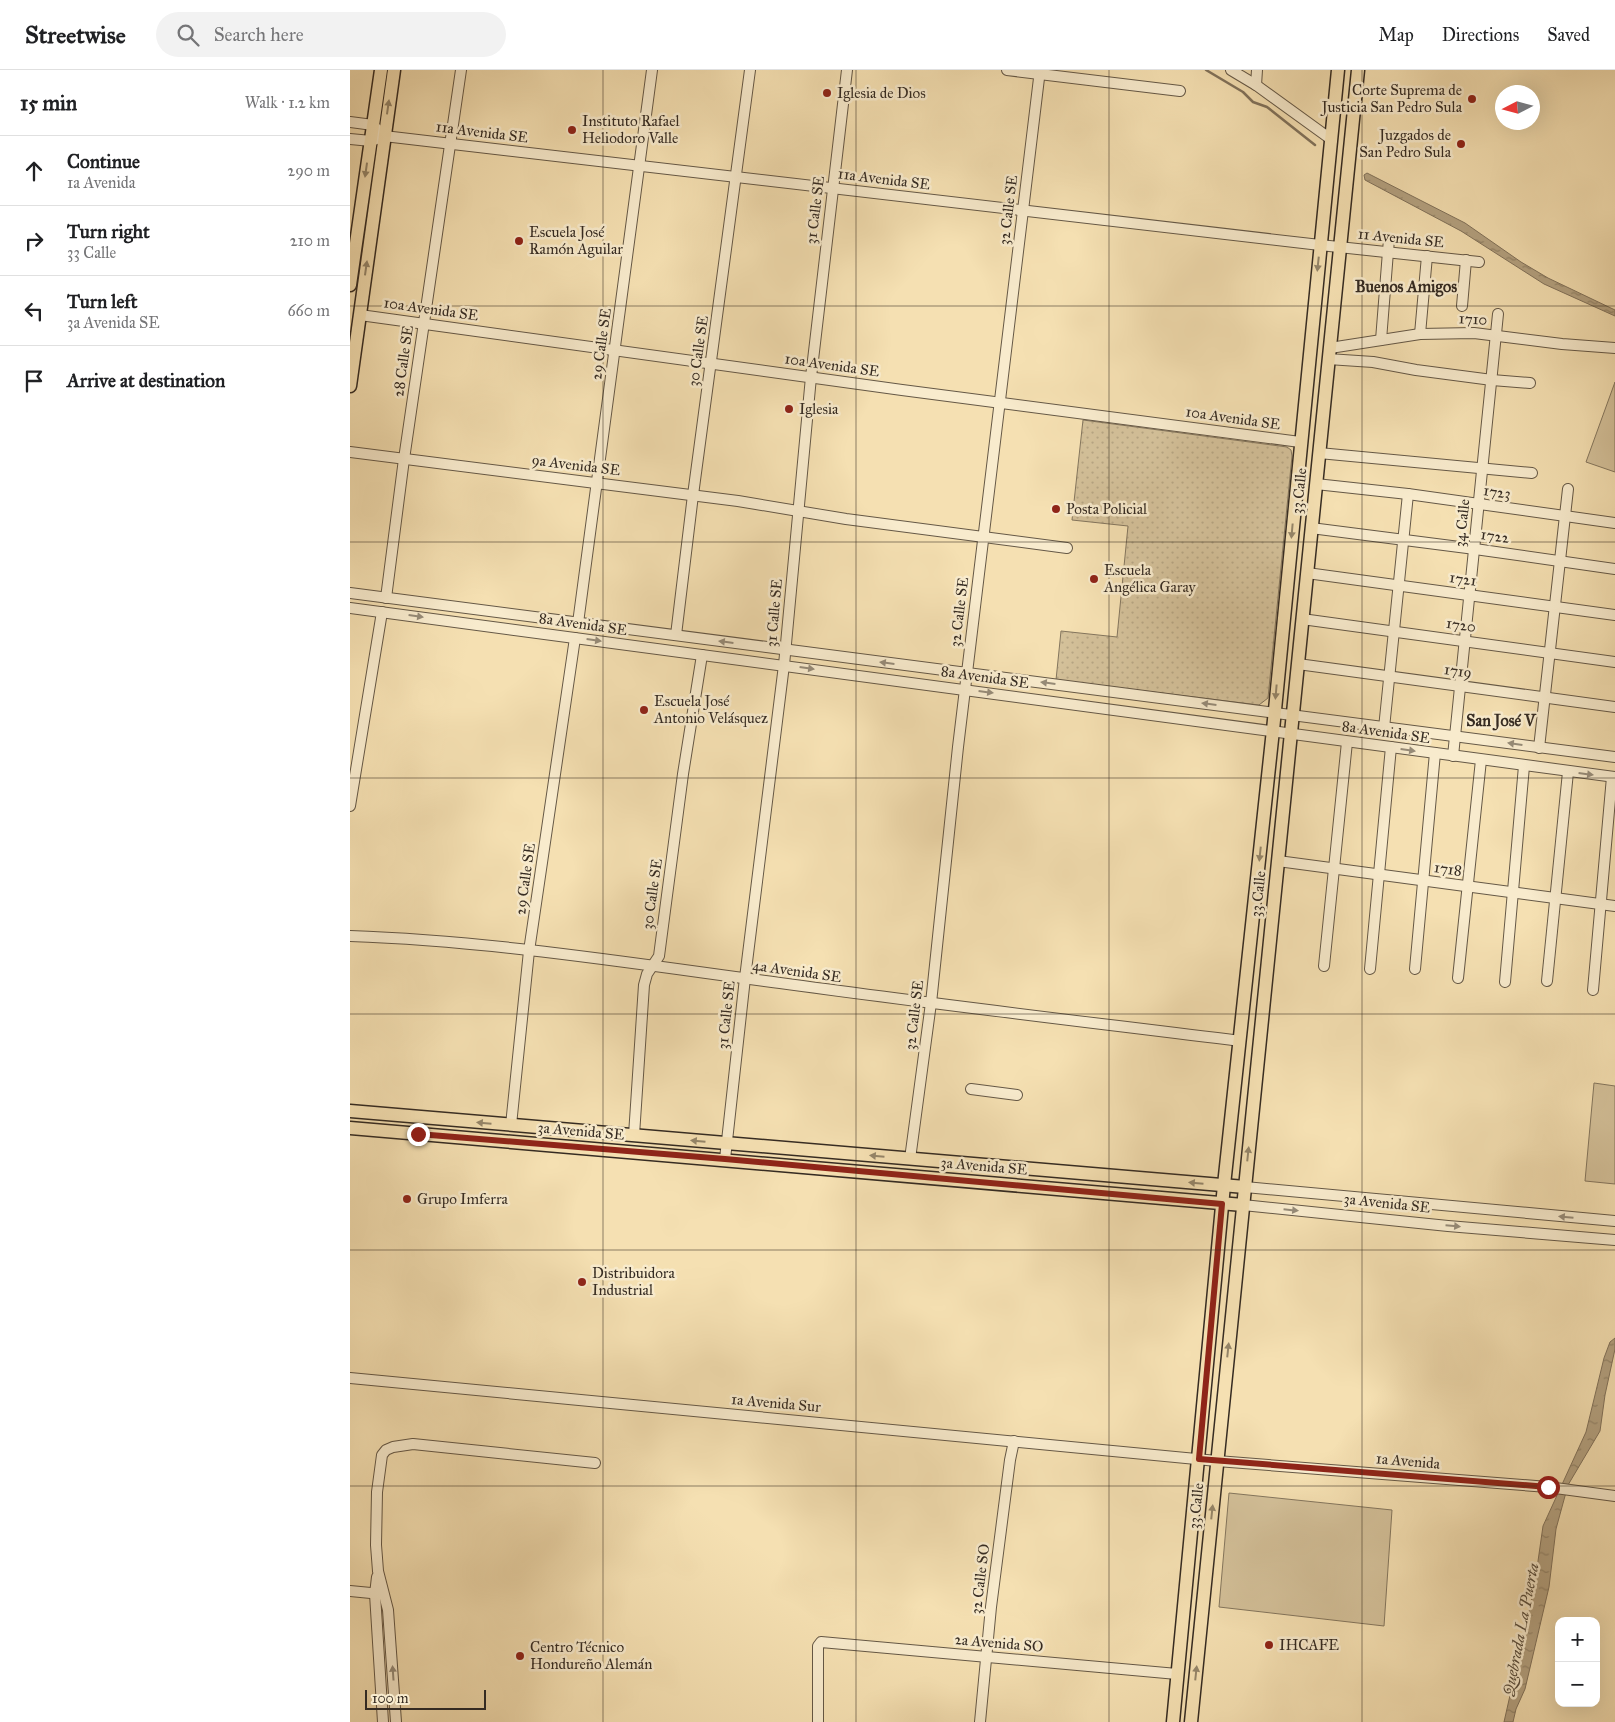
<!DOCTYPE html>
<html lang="en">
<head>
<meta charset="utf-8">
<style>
  :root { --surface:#fff; --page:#f2f2f2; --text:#202124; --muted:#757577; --line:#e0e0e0 }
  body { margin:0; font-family:"IM FELL Great Primer",serif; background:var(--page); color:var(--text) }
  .controls { position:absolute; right:15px; bottom:15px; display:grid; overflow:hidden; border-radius:10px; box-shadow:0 5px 20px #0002 }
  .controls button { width:45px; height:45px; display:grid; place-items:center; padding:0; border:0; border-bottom:1px solid var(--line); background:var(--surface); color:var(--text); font:25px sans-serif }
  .compass { position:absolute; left:1145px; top:15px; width:45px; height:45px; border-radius:50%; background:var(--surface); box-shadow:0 5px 20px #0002; rotate:264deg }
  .scale { position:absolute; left:15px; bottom:12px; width:121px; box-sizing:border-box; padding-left:5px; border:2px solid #352b22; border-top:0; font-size:14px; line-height:18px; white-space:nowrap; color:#352b22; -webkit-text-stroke:4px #f8ebcd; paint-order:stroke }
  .stop { position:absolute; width:15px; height:15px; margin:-11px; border:4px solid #8f2418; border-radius:50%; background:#fff }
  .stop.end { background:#8f2418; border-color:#fff; box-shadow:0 1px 5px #0008 }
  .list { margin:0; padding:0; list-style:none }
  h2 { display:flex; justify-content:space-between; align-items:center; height:65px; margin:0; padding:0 20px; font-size:21px }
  h2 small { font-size:16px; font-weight:400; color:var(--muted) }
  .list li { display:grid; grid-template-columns:32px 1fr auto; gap:15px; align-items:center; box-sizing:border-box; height:70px; padding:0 20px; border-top:1px solid var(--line) }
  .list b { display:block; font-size:19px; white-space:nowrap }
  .list p { margin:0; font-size:16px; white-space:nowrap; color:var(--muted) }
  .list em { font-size:16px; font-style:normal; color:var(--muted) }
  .icon { flex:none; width:28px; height:28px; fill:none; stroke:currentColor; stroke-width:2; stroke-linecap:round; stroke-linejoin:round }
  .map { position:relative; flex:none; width:1265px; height:1652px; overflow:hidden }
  header { display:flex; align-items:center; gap:30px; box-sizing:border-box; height:70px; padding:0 25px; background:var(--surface); border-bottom:1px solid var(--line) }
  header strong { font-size:24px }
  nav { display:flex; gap:28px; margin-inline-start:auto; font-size:18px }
  .search { width:350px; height:45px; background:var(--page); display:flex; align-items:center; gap:12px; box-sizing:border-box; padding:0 18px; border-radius:28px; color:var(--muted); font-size:19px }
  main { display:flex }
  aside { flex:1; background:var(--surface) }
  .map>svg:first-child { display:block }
</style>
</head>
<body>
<header>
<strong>Streetwise</strong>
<div class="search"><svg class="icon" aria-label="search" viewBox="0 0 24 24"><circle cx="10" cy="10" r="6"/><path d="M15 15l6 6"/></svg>Search here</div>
<nav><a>Map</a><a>Directions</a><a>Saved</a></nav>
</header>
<main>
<aside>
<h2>15 min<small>Walk · 1.2 km</small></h2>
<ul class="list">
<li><svg class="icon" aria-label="ahead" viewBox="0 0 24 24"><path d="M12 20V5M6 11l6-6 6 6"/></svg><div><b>Continue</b><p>1a Avenida</p></div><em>290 m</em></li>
<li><svg class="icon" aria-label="right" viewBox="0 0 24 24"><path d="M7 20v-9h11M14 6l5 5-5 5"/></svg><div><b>Turn right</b><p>33 Calle</p></div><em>210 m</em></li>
<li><svg class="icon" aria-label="left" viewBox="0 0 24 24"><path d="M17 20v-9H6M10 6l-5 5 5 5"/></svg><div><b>Turn left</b><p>3a Avenida SE</p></div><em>660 m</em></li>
<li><svg class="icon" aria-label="arrive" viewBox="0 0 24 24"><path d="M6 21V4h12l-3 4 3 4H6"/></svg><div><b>Arrive at destination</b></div></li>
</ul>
</aside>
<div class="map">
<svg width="1265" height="1652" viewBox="0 0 1265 1652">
  <defs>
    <pattern id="park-dots" width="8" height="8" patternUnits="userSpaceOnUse" patternTransform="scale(1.25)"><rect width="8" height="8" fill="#d4c19a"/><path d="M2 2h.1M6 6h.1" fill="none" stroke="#b7a684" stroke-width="1.8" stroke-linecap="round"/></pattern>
    <pattern id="water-ripples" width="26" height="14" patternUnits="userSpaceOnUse" patternTransform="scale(1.25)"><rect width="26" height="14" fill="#b4a281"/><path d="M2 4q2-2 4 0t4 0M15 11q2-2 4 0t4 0" fill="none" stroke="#938469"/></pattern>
  </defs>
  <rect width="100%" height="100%" fill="#f5e0b2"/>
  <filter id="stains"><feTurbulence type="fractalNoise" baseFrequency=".004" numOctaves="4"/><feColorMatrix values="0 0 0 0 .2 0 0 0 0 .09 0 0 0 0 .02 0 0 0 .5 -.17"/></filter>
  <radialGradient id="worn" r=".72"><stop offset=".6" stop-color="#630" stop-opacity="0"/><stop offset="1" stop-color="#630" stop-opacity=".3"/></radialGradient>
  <g fill="#d4c19a" stroke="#84765e">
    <path d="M1265,312V402L1236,392Z"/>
    <path d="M1244,1013L1265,1016V1114L1235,1111Z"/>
    <path d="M879,1423L1042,1440L1034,1556L869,1537Z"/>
  </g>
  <path fill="url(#park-dots)" stroke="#84765e" d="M733,350L937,377L941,380L942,386L918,628L909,635L706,610L711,561L767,567L778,456L722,450Z"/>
  <g fill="url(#water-ripples)" stroke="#81725b">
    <path d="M1017,103L1115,153L1171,192L1198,208L1265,240V246L1194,214L1111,161L1015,110L1014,105Z"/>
    <path d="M1265,1268V1279L1255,1325L1250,1361L1218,1415L1206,1459L1199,1517L1175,1619L1166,1639L1163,1652H1154L1184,1519L1193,1456L1236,1362L1254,1288L1260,1272Z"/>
  </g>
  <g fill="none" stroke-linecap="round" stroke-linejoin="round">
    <path stroke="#81725b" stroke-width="2.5" d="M856,0L893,22L903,32L917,37L965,75"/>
    <g stroke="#655846" stroke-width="12">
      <g id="minor">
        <path d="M657,0L830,21"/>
        <path d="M881,0L906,15L982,70"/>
        <path d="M906,15L907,0"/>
        <path d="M0,52L23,55L28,60"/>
        <path d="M0,69L21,71L34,66L970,175L1129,192"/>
        <path d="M1112,236L1116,190"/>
        <path d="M10,245L552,320L950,372"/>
        <path d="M1070,264L1077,186"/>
        <path d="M1031,270L1039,169"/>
        <path d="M980,278L1070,264L1124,263L1212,274L1265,278"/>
        <path d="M978,289L1023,292L1066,300L1142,310L1180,313"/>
        <path d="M0,382L388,431L496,449L717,478"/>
        <path d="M969,383L1182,403"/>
        <path d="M966,414L1058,424L1265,453"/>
        <path d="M961,458L1125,479L1265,499"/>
        <path d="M957,503L1265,545"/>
        <path d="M0,523L1265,687"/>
        <path d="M36,528L54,389L111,0"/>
        <path d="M0,538L1265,707"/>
        <path d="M952,549L1265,592"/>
        <path d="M228,553L302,0"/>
        <path d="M326,565L343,425L400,0"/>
        <path d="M948,594L1265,637"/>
        <path d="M1034,658L1058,424"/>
        <path d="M1189,678L1218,419"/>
        <path d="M1103,686L1148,244"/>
        <path d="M0,736L32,542"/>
        <path d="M928,791L1265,836"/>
        <path d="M0,866C144,871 287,894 430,913C583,934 737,952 890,971"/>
        <path d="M974,896L997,672"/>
        <path d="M1020,899L1041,677"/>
        <path d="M1065,899L1085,683"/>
        <path d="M1108,908L1131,690"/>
        <path d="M1197,911L1218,702"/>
        <path d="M1155,912L1174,696"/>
        <path d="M1243,920L1262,707"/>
        <path d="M621,1019L667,1025"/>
        <path d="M161,1055L179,881L225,568"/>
        <path d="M284,1065L294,915L297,904L309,886L333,704L352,585"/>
        <path d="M375,1089L395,908L434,595L461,307L497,0"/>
        <path d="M560,1089L581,933L608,677L690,0"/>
        <path d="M895,1117L1265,1151"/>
        <path d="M893,1135L1098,1156L1265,1170"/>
        <path d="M0,1308L867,1391L1198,1417L1265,1426"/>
        <path d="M27,1507L25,1524L33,1652"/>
        <path d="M0,1521L31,1524"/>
        <path d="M46,1652L38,1540L28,1501L26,1475L27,1422L32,1385L36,1380L43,1377L63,1374L245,1393"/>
        <path d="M468,1652V1576L471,1572L827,1604"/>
        <path d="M630,1652L641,1537L660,1390L664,1371"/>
      </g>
    </g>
    <g stroke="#352b22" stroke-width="15">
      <g id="major">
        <path d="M0,215L31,0"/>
        <path d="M0,316L44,0"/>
        <path d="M0,1041L895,1117"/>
        <path d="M0,1058L893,1135"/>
        <path d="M823,1652L874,1115L923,660L988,0"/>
        <path d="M841,1652L1008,0"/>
      </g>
    </g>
    <use href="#minor" stroke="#f8ebcd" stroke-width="10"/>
    <use href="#major" stroke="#f5e0b2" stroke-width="12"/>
  </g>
  <defs><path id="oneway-solid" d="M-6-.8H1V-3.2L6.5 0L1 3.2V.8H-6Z" transform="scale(1.25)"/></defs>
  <g fill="#95866a">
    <use href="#oneway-solid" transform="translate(38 37) rotate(-82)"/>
    <use href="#oneway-solid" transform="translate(16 100) rotate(98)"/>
    <use href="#oneway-solid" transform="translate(968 194) rotate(96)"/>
    <use href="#oneway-solid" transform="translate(16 198) rotate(-82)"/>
    <use href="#oneway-solid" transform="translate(942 461) rotate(95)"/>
    <use href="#oneway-solid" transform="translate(926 622) rotate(95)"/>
    <use href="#oneway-solid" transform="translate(910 784) rotate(96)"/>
    <use href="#oneway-solid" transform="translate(134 1053) rotate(-175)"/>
    <use href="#oneway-solid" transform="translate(348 1071) rotate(-175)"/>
    <use href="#oneway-solid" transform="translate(898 1084) rotate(-84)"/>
    <use href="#oneway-solid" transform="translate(527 1086) rotate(-175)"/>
    <use href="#oneway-solid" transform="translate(846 1113) rotate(-175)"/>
    <use href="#oneway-solid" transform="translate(878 1280) rotate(-84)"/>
    <use href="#oneway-solid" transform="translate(862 1442) rotate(-84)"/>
    <use href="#oneway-solid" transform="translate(846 1603) rotate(-84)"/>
  </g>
  <g fill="#968b78">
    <use href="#oneway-solid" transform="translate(66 546) rotate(8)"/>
    <use href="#oneway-solid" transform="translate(244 570) rotate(8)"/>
    <use href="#oneway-solid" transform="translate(376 572) rotate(-173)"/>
    <use href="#oneway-solid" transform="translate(537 593) rotate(-173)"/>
    <use href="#oneway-solid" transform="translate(457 598) rotate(8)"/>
    <use href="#oneway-solid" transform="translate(698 613) rotate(-173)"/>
    <use href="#oneway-solid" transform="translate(636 622) rotate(7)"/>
    <use href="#oneway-solid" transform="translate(859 634) rotate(-173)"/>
    <use href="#oneway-solid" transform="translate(1165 674) rotate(-172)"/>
    <use href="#oneway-solid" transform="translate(1058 680) rotate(8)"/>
    <use href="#oneway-solid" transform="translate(1236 704) rotate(7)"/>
    <use href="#oneway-solid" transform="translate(941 1140) rotate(6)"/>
    <use href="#oneway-solid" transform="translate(1216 1147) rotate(-175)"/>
    <use href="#oneway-solid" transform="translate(1103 1156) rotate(5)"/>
    <use href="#oneway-solid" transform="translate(43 1603) rotate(-94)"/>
  </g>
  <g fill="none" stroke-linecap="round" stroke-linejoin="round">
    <path stroke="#8f2418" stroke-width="6" d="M68,1064L375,1089L872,1134L849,1389L1198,1417"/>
  </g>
  <path fill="none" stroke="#352b22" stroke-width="1" stroke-opacity="0.55" d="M253,0V1652M506,0V1652M759,0V1652M1012,0V1652M0,236H1265M0,472H1265M0,708H1265M0,944H1265M0,1180H1265M0,1416H1265"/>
  <g fill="#8f2418" stroke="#f8ebcd" stroke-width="2">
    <circle cx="477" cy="23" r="5"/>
    <circle cx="1122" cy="29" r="5"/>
    <circle cx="222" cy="60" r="5"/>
    <circle cx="1111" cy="74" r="5"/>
    <circle cx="169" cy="171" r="5"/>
    <circle cx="439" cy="339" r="5"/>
    <circle cx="706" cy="439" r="5"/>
    <circle cx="744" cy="509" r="5"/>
    <circle cx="294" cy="640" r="5"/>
    <circle cx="57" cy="1129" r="5"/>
    <circle cx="232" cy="1212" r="5"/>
    <circle cx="919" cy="1575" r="5"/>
    <circle cx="170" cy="1586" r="5"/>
  </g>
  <g text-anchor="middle" stroke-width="5" stroke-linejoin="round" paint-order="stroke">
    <g font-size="15" fill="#352b22" stroke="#f8ebcd" text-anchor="start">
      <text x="1112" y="25" text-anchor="end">Corte Suprema de<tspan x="1112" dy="17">Justicia San Pedro Sula</tspan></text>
      <text x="487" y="28">Iglesia de Dios</text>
      <text x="232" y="56">Instituto Rafael<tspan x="232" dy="17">Heliodoro Valle</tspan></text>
      <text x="1101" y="70" text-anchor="end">Juzgados de<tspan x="1101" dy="17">San Pedro Sula</tspan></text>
      <text x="179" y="167">Escuela José<tspan x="179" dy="17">Ramón Aguilar</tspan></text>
      <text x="449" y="344">Iglesia</text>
      <text x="716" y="444">Posta Policial</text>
      <text x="754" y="505">Escuela<tspan x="754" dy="17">Angélica Garay</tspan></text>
      <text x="304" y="636">Escuela José<tspan x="304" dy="17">Antonio Velásquez</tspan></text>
      <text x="67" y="1134">Grupo Imferra</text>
      <text x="242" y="1208">Distribuidora<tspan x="242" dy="17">Industrial</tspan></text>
      <text x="929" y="1580">IHCAFE</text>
      <text x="180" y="1582">Centro Técnico<tspan x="180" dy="17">Hondureño Alemán</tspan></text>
    </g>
    <g font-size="15" fill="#352b22" stroke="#f8ebcd">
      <text transform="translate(132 62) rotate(7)" y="5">11a Avenida SE</text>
      <text transform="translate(534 109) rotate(7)" y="5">11a Avenida SE</text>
      <text transform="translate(465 140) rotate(-83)" y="5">31 Calle SE</text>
      <text transform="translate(658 140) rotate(-83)" y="5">32 Calle SE</text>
      <text transform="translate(1051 168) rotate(6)" y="5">11 Avenida SE</text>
      <text transform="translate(81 239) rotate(8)" y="5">10a Avenida SE</text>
      <text transform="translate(1123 249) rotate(3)" y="5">1710</text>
      <text transform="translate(251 274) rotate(-82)" y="5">29 Calle SE</text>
      <text transform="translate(348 281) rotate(-82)" y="5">30 Calle SE</text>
      <text transform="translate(53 291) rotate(-82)" y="5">28 Calle SE</text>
      <text transform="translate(482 295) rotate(8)" y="5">10a Avenida SE</text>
      <text transform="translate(883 348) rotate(8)" y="5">10a Avenida SE</text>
      <text transform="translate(226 395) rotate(7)" y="5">9a Avenida SE</text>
      <text transform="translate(949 421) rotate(-84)" y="5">33 Calle</text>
      <text transform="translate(1147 422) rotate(8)" y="5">1723</text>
      <text transform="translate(1112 453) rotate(-84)" y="5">34 Calle</text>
      <text transform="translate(1145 466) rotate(8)" y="5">1722</text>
      <text transform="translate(1113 509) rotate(8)" y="5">1721</text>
      <text transform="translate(609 542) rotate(-83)" y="5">32 Calle SE</text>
      <text transform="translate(424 543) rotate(-85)" y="5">31 Calle SE</text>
      <text transform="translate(233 554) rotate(8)" y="5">8a Avenida SE</text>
      <text transform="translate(1111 555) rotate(8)" y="5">1720</text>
      <text transform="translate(1108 601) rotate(8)" y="5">1719</text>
      <text transform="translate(635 607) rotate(8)" y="5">8a Avenida SE</text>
      <text transform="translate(1036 662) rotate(8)" y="5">8a Avenida SE</text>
      <text transform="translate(1098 799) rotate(8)" y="5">1718</text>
      <text transform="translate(175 809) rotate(-82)" y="5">29 Calle SE</text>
      <text transform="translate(302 824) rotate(-82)" y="5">30 Calle SE</text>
      <text transform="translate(908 824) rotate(-84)" y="5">33 Calle</text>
      <text transform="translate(447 901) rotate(8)" y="5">4a Avenida SE</text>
      <text transform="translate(376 945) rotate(-84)" y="5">31 Calle SE</text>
      <text transform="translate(564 945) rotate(-83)" y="5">32 Calle SE</text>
      <text transform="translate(231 1061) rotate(5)" y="5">3a Avenida SE</text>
      <text transform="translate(634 1096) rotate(5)" y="5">3a Avenida SE</text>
      <text transform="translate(1037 1133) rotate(6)" y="5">3a Avenida SE</text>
      <text transform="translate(426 1333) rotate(5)" y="5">1a Avenida Sur</text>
      <text transform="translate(1058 1391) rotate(5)" y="5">1a Avenida</text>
      <text transform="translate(846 1436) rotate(-84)" y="5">33 Calle</text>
      <text transform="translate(630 1509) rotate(-83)" y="5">32 Calle SO</text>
      <text transform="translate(649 1573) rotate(5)" y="5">2a Avenida SO</text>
    </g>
    <g font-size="16" font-weight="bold" fill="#352b22" stroke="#f8ebcd">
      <text x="1056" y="222">Buenos Amigos</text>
      <text x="1151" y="656">San José V</text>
    </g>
    <g font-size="16" font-style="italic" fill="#5b4f3e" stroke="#f8ebcd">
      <text transform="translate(1170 1559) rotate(-79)" y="6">Quebrada La Puerta</text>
    </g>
  </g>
  <rect width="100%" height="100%" filter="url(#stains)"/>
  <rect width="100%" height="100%" fill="url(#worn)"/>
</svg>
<div class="controls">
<button>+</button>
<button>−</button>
</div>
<svg class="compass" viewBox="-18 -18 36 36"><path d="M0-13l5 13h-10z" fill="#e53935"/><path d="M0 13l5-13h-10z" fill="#757577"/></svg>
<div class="scale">100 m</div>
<div class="stop" style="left:1198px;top:1417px"></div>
<div class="stop end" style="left:68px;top:1064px"></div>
</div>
</main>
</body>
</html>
